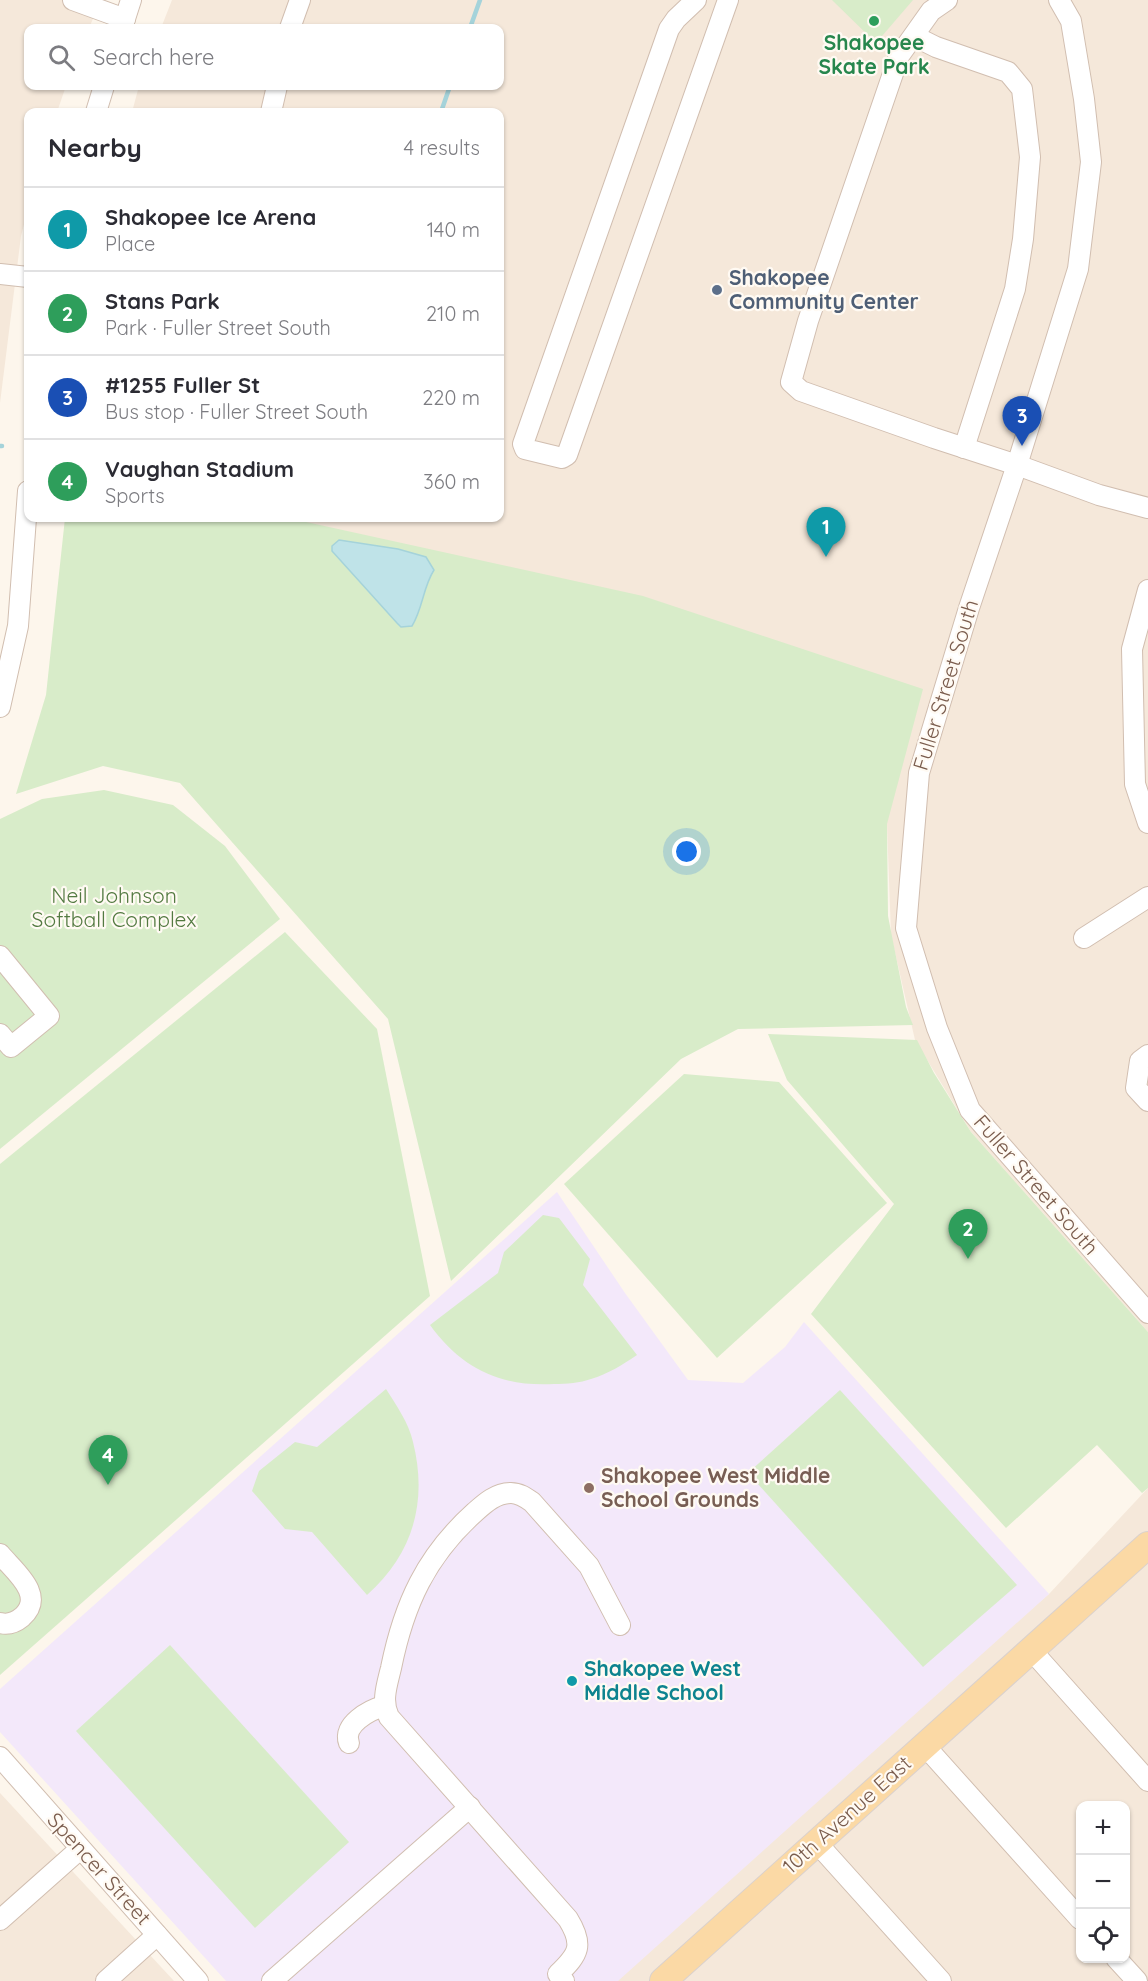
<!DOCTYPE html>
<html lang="en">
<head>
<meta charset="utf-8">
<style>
  :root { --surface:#fff; --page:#f2f2f3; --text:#2b2b33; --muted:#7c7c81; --line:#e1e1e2; --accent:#e76f51 }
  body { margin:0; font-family:Quicksand,sans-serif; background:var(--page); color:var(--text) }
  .controls { position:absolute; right:18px; bottom:18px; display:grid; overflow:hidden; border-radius:12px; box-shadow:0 2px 4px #0004 }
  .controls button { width:54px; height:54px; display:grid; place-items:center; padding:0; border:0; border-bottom:2px solid var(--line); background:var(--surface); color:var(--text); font:30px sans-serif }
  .you { position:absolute; left:687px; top:852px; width:21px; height:21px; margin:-15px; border:4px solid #fff; border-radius:50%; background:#1a73e8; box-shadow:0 0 0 9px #1a73e833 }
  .badge { display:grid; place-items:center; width:39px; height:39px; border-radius:50%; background:var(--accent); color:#fff; font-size:20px; font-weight:700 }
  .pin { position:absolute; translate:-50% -50px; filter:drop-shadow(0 2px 3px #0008) }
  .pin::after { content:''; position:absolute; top:32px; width:21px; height:18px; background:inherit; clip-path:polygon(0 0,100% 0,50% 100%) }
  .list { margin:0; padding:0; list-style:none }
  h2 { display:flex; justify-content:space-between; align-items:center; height:78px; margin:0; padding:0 24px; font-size:26px }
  h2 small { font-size:20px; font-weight:400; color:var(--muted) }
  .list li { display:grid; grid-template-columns:39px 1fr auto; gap:18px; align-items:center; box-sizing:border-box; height:84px; padding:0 24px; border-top:2px solid var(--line) }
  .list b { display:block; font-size:22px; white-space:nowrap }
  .list p { margin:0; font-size:20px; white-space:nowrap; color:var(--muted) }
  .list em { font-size:20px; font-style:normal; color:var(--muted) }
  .icon { flex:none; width:33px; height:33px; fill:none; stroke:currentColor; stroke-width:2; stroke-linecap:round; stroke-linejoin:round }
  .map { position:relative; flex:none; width:1148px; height:1981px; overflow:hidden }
  .search { position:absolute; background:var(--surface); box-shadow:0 2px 4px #0004; left:24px; top:24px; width:480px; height:66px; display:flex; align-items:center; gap:15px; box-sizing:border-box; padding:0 21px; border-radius:12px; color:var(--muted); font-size:22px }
  .panel { position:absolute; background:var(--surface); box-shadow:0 2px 4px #0004; left:24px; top:108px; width:480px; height:414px; border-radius:12px }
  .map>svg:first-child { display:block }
</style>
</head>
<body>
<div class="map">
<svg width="1148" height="1981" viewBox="0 0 1148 1981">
  <rect width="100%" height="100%" fill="#fdf6ec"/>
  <g fill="#f5e8da" fill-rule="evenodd">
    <path d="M0,0H101L89,28H28V86H66L57,112H28V209L21,236L0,403Z"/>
    <path d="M172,0H1148V1332L971,1132L915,1040L891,935L887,824L258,518H500V112H132L139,86H500V28H161Z"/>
    <path d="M1148,1488V1981H594L1049,1594ZM1080,1806H1126V1958H1080Z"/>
    <path d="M0,1793L174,1981H0Z"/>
  </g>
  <path fill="#f3e8fa" d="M557,1192L625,1293L688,1380L743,1383L785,1347L804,1322L1049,1594L618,1981H226L0,1732V1689Z"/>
  <g fill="#d8ecc9">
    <path d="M832,0H913L876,43Z"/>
    <path d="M65,518H288L643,596L923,689L887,824L888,916L906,1007L913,1025L738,1029L681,1059L451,1281L388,1019L180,783L103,766L16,794L46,695Z"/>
    <path d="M104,790L173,805L225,846L280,919L0,1149V819L42,799Z"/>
    <path d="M285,932L377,1029L430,1296L0,1675V1164Z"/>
    <path d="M768,1034L917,1040L934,1073L971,1132L1148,1332V1488L1142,1493L1097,1445L1006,1528L811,1314L894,1204L787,1080Z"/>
    <path d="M684,1074L779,1082L887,1203L717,1358L564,1184Z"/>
    <path d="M543,1215L559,1218L590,1259L583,1285L637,1355C622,1365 608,1374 591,1379C580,1383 567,1384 554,1384C501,1387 462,1369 430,1325L498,1273L504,1252Z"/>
    <path d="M386,1389C396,1405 409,1423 413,1442C428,1502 413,1554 367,1595L312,1532L285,1529L252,1491L259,1471L295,1442L317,1447Z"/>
    <path d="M840,1390L1017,1585L923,1667L748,1473Z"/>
    <path d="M170,1645L349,1842L255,1928L76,1731Z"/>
  </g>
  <path fill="#bfe3e8" stroke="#a5d3da" stroke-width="1.5" d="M339,540L398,549L426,557L434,570C423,587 423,608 412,626L401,627L397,623L332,551V546Z"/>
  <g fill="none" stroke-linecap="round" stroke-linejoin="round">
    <g stroke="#a5d3da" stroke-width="4.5">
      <path d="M470,28L480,0"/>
      <path d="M441,112L450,86"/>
      <path d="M0,446H2"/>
    </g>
    <g stroke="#d1beb0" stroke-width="22">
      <g id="minor">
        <path d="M73,0L125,19"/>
        <path d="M696,0L676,19L669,29L523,444L525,449L562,458L567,455L728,0"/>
        <path d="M947,0L931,11L899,56L808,321L791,382L801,391L934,438L1017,465L1099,495L1148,508"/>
        <path d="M1059,0L1071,21L1084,99L1091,162L1078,269L1017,465L969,608L919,773L906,928L937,1028L970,1110L1148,1313"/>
        <path d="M122,28L131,0"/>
        <path d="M290,28L300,0"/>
        <path d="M914,36L936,47L1008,72L1022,89L1030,157L1023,239L1015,289L964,448"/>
        <path d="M96,112L104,86"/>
        <path d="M271,112L277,86"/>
        <path d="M0,274L28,277"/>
        <path d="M1148,590L1132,649L1135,784L1148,823"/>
        <path d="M0,707L18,626L28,491"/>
        <path d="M1084,938L1148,897"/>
        <path d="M0,956L49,1016L11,1047L0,1034"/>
        <path d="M1148,1055L1140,1061L1136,1088L1148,1101"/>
        <path d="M0,1554C15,1572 46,1595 22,1617C16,1622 8,1625 0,1623"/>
        <path d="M1032,1651L1148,1781"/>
        <path d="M349,1743C342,1725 369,1710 384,1706"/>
        <path d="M925,1746L1080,1919"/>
        <path d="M0,1757L198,1981"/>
        <path d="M816,1842L941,1981"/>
        <path d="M0,1920L80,1849"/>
        <path d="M1116,1958L1137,1981"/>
        <path d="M106,1981L157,1935"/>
        <path d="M272,1981L470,1807"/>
        <path d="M564,1981L558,1974C579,1954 584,1945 568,1919L389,1717C381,1701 387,1685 391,1668C404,1604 426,1556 475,1512C485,1503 496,1493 511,1493C519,1493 525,1497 532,1502L589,1566L620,1625"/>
      </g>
    </g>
    <g stroke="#dad1cd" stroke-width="28">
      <path id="major" d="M663,1981L1148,1545"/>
    </g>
    <use href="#minor" stroke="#fff" stroke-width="20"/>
    <use href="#major" stroke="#fbd9a5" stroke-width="26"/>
  </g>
  <circle fill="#2e9e5b" stroke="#fffaf3" stroke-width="2" cx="874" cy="21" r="6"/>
  <circle fill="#5c6f8a" stroke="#fffaf3" stroke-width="2" cx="717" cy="290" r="6"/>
  <circle fill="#8d6e63" stroke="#fffaf3" stroke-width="2" cx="589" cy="1488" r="6"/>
  <circle fill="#0f9aa8" stroke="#fffaf3" stroke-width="2" cx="572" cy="1681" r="6"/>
  <g text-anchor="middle" stroke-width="4.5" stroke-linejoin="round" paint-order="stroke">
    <g font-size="21" font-weight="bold" fill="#27864d" stroke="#fffaf3">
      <text x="874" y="50">Shakopee<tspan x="874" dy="24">Skate Park</tspan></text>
    </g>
    <g font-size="21" font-weight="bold" fill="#4e5e75" stroke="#fffaf3" text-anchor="start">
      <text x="729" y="285">Shakopee<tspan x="729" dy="24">Community Center</tspan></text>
    </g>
    <g font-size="21" fill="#7a5c4d" stroke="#fffaf3">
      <text transform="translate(946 685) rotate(-73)" y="7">Fuller Street South</text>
      <text transform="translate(1036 1185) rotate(49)" y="7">Fuller Street South</text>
      <text transform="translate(847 1815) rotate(-42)" y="7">10th Avenue East</text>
      <text transform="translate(99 1869) rotate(48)" y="7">Spencer Street</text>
    </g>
    <g font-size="21" fill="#537a41" stroke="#fffaf3">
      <text x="114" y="903">Neil Johnson<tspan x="114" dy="24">Softball Complex</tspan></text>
    </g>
    <g font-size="21" font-weight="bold" fill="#785e54" stroke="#fffaf3" text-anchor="start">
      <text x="601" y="1483">Shakopee West Middle<tspan x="601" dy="24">School Grounds</tspan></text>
    </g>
    <g font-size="21" font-weight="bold" fill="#0d838f" stroke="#fffaf3" text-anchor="start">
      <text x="584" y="1676">Shakopee West<tspan x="584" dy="24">Middle School</tspan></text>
    </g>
  </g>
</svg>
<div class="controls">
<button>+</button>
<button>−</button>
<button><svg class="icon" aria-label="locate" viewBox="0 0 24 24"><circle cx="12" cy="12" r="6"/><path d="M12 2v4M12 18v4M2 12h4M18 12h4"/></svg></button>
</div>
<div class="you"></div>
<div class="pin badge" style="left:826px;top:557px;background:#0f9aa8">1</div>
<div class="pin badge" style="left:968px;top:1259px;background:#2e9e5b">2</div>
<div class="pin badge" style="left:1022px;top:446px;background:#1a4fb4">3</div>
<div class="pin badge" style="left:108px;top:1485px;background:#2e9e5b">4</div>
<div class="search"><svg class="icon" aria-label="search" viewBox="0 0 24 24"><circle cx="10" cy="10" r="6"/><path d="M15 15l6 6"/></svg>Search here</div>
<section class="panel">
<h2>Nearby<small>4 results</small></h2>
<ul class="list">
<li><span class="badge" style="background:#0f9aa8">1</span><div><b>Shakopee Ice Arena</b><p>Place</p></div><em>140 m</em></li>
<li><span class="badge" style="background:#2e9e5b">2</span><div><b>Stans Park</b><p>Park · Fuller Street South</p></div><em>210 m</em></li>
<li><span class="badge" style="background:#1a4fb4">3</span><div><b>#1255 Fuller St</b><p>Bus stop · Fuller Street South</p></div><em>220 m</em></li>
<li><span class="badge" style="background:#2e9e5b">4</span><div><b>Vaughan Stadium</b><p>Sports</p></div><em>360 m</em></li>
</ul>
</section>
</div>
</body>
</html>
